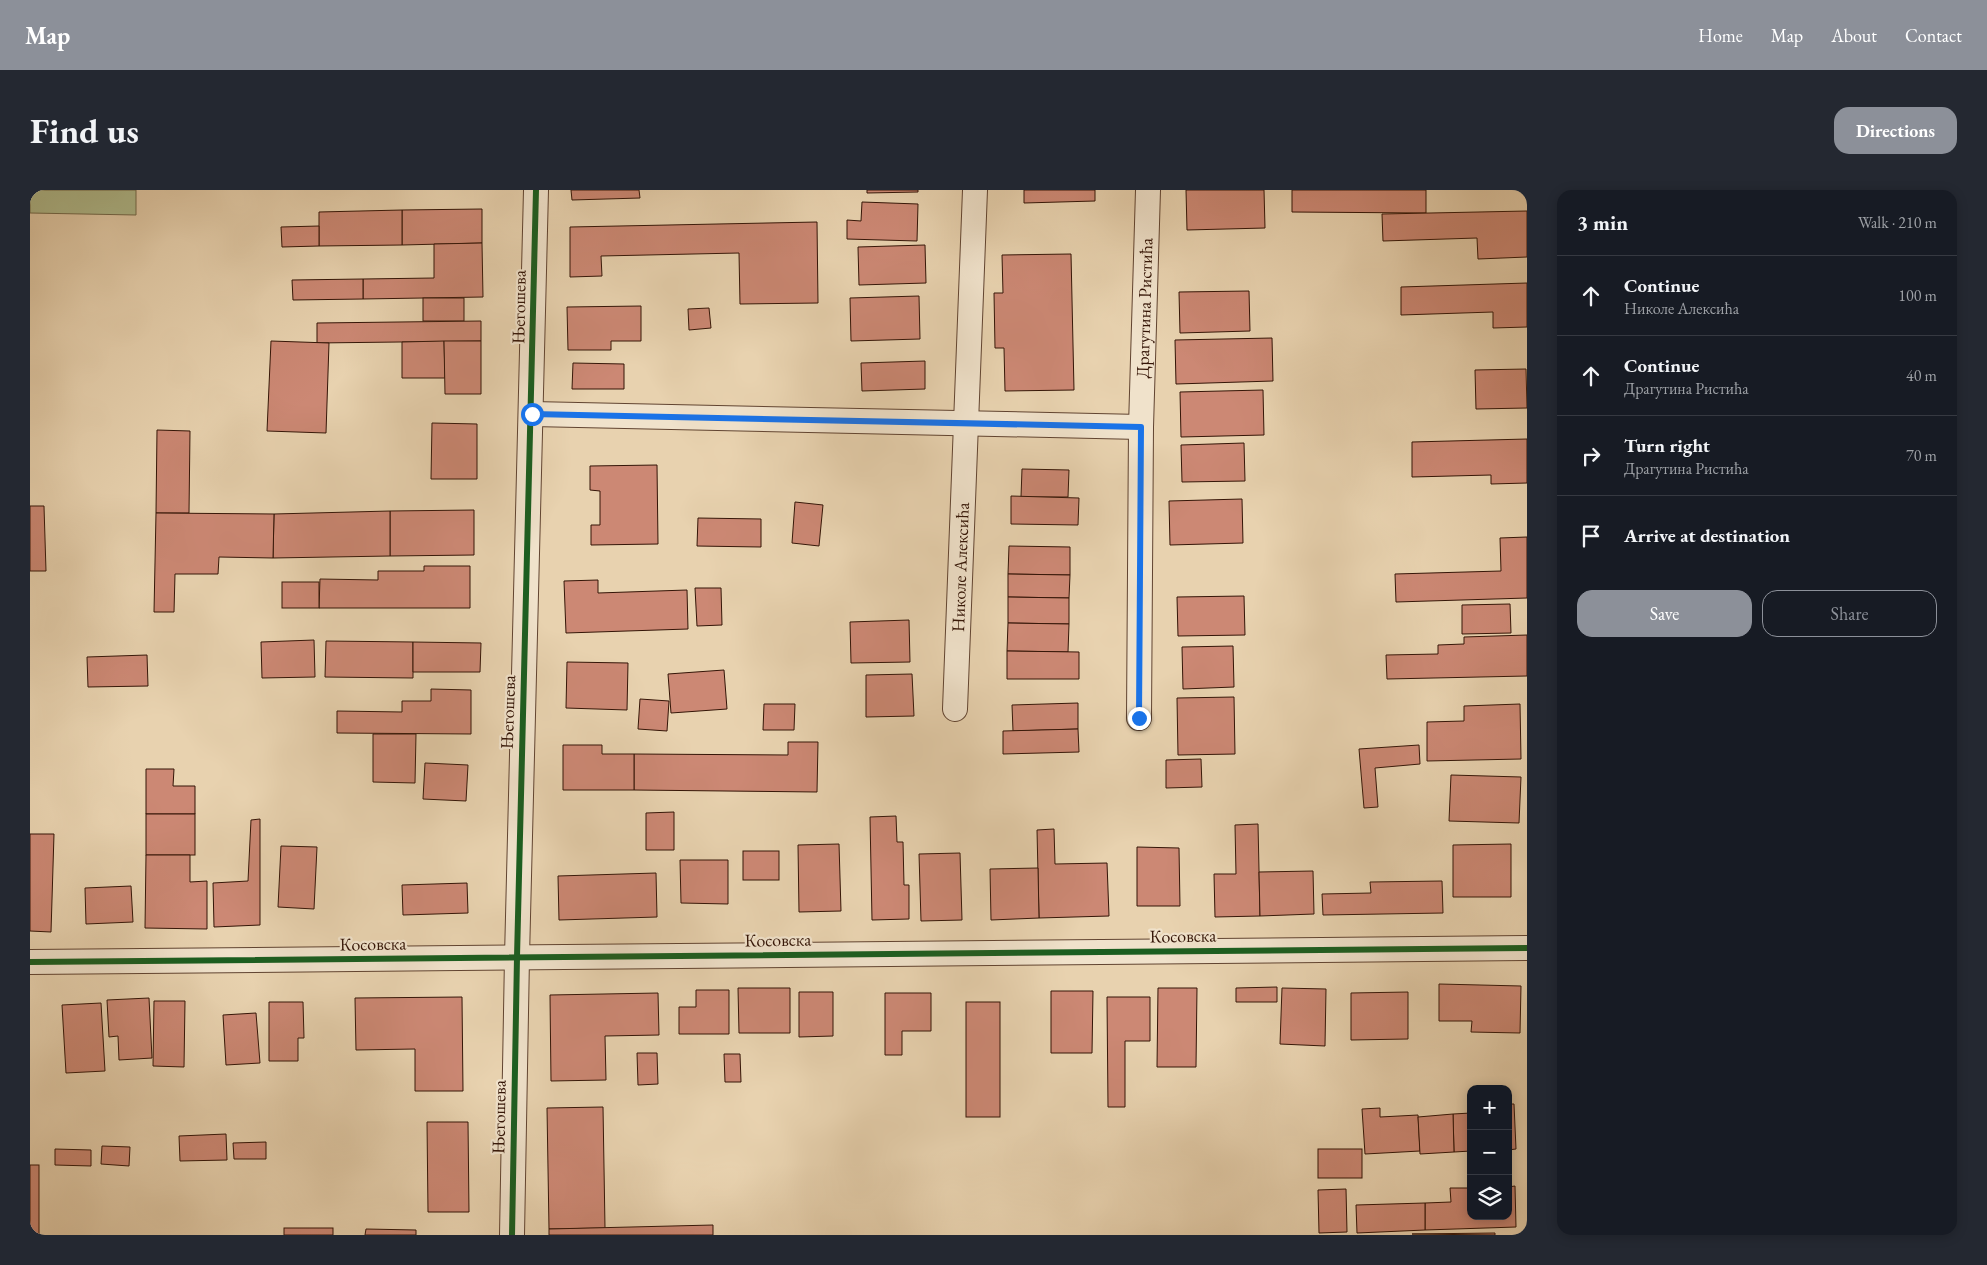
<!DOCTYPE html>
<html lang="en">
<head>
<meta charset="utf-8">
<style>
  :root { --surface:#171b24; --page:#242831; --text:#f1f3f6; --muted:#9ea1a6; --line:#363941; --accent:#8c9099 }
  body { margin:0; font-family:"EB Garamond",serif; background:var(--page); color:var(--text) }
  .controls { position:absolute; right:15px; bottom:15px; display:grid; overflow:hidden; border-radius:10px; box-shadow:0 2px 12px #0003 }
  .controls button { width:45px; height:45px; display:grid; place-items:center; padding:0; border:0; border-bottom:1px solid var(--line); background:var(--surface); color:var(--text); font:25px sans-serif }
  .stop { position:absolute; width:15px; height:15px; margin:-11px; border:4px solid #1a73e8; border-radius:50%; background:#fff }
  .stop.end { background:#1a73e8; border-color:#fff; box-shadow:0 1px 5px #0008 }
  .list { margin:0; padding:0; list-style:none }
  h2 { display:flex; justify-content:space-between; align-items:center; height:65px; margin:0; padding:0 20px; font-size:21px }
  h2 small { font-size:16px; font-weight:400; color:var(--muted) }
  .list li { display:grid; grid-template-columns:32px 1fr auto; gap:15px; align-items:center; box-sizing:border-box; height:80px; padding:0 20px; border-top:1px solid var(--line) }
  .list b { display:block; font-size:19px; white-space:nowrap }
  .list p { margin:0; font-size:16px; white-space:nowrap; color:var(--muted) }
  .list em { font-size:16px; font-style:normal; color:var(--muted) }
  .actions { display:flex; gap:10px; padding:15px 20px }
  .actions a { flex:1; padding:11px 0; border:1px solid var(--accent); border-radius:15px; text-align:center; font-size:18px; color:var(--accent) }
  .actions .main { background:var(--accent); color:#fff }
  .icon { flex:none; width:28px; height:28px; fill:none; stroke:currentColor; stroke-width:2; stroke-linecap:round; stroke-linejoin:round }
  .map { position:relative; flex:none; width:1497px; height:1045px; overflow:hidden; border-radius:15px }
  header { display:flex; align-items:center; gap:30px; box-sizing:border-box; height:70px; padding:0 25px; background:var(--accent); color:#fff }
  header strong { font-size:24px }
  nav { display:flex; gap:28px; margin-inline-start:auto; font-size:18px }
  .intro { display:flex; align-items:center; justify-content:space-between; box-sizing:border-box; height:120px; padding:0 30px }
  h1 { margin:0; font-size:35px }
  .button { padding:12px 22px; border-radius:15px; background:var(--accent); color:#fff; font-size:18px; font-weight:700 }
  main { display:flex; gap:30px; padding:0 30px }
  aside { flex:1; background:var(--surface); border-radius:15px; box-shadow:0 2px 12px #0003 }
  .map>svg:first-child { display:block }
</style>
</head>
<body>
<header>
<strong>Map</strong>
<nav><a>Home</a><a>Map</a><a>About</a><a>Contact</a></nav>
</header>
<div class="intro"><h1>Find us</h1><a class="button">Directions</a></div>
<main>
<div class="map">
<svg width="1497" height="1045" viewBox="0 0 1497 1045">
  <rect width="100%" height="100%" fill="#e8d2af"/>
  <filter id="stains"><feTurbulence type="fractalNoise" baseFrequency=".004" numOctaves="4"/><feColorMatrix values="0 0 0 0 .2 0 0 0 0 .09 0 0 0 0 .02 0 0 0 .5 -.17"/></filter>
  <radialGradient id="worn" r=".72"><stop offset=".6" stop-color="#630" stop-opacity="0"/><stop offset="1" stop-color="#630" stop-opacity=".3"/></radialGradient>
  <path fill="#b0bd8f" stroke="#72694b" d="M0,0H106V25L0,23Z"/>
  <g fill="#cc8874" stroke="#341507">
    <path d="M541,0H609L610,8L542,10Z"/>
    <path d="M837,0H888V2L837,3Z"/>
    <path d="M994,0H1065V11L994,13Z"/>
    <path d="M1156,0H1234L1235,38L1157,40Z"/>
    <path d="M1262,0H1396V23L1262,22Z"/>
    <path d="M832,12L888,14L887,51L817,49V30L831,31Z"/>
    <path d="M452,19V53L372,55V20Z"/>
    <path d="M372,20V55L289,56V22Z"/>
    <path d="M1497,21V67L1448,69L1447,48L1353,51L1352,24Z"/>
    <path d="M787,32L788,113L710,114L709,63L571,66L572,86L540,87V37Z"/>
    <path d="M289,36V56L252,57L251,37Z"/>
    <path d="M452,53L453,107L333,109V89L404,88V54Z"/>
    <path d="M895,55L896,93L829,95L828,57Z"/>
    <path d="M1041,64L1044,200L975,201L974,158H965L964,103H973L972,65Z"/>
    <path d="M333,89V109L263,110L262,90Z"/>
    <path d="M1497,93V137L1463,138V122L1371,125V97Z"/>
    <path d="M1219,101L1220,141L1150,143L1149,102Z"/>
    <path d="M889,106L890,149L821,151L820,108Z"/>
    <rect x="393" y="108" width="41" height="23"/>
    <path d="M611,116V151H581V160H538L537,117Z"/>
    <path d="M679,118L681,138L659,140L658,119Z"/>
    <path d="M451,131V151L287,153V133Z"/>
    <path d="M1242,148L1243,191L1146,194L1145,150Z"/>
    <path d="M241,151L299,153L296,243L237,241Z"/>
    <path d="M414,151L415,188H372V152Z"/>
    <path d="M414,151H451V204H415Z"/>
    <path d="M895,171V199L832,201L831,173Z"/>
    <path d="M543,173L594,174V199H542Z"/>
    <path d="M1496,179L1497,218L1446,219L1445,180Z"/>
    <path d="M1233,200L1234,245L1151,247L1150,202Z"/>
    <path d="M402,233L447,234V289H401Z"/>
    <path d="M127,240L160,241L159,323H126Z"/>
    <path d="M1497,249V293L1461,294V285L1382,287V252Z"/>
    <path d="M1214,253L1215,291L1152,292L1151,255Z"/>
    <path d="M627,275L628,354L561,355V335H570V301L560,300V276Z"/>
    <path d="M992,279L1039,280L1038,307H991Z"/>
    <path d="M981,306L1049,308L1048,335L981,334Z"/>
    <path d="M1212,309L1213,353L1140,355L1139,311Z"/>
    <path d="M765,312L793,315L789,356L762,353Z"/>
    <path d="M0,316H14L16,381H0Z"/>
    <path d="M444,320V365L360,366V321Z"/>
    <path d="M360,321V366L243,368L244,324Z"/>
    <path d="M126,323L244,324L243,368L189,367L188,384H145L144,422H124Z"/>
    <path d="M668,328L731,329V357L667,356Z"/>
    <path d="M1497,347V408L1366,412L1365,384L1471,381L1470,348Z"/>
    <path d="M979,356L1040,357V385L978,384Z"/>
    <path d="M394,376H440V418H289L290,389L348,390V381H394Z"/>
    <path d="M978,384L1040,385L1039,408L978,407Z"/>
    <path d="M568,390V403L657,400L658,439L536,443L534,391Z"/>
    <rect x="252" y="392" width="37" height="26"/>
    <path d="M665,398H691L692,435L667,436Z"/>
    <path d="M1214,406L1215,445L1148,446L1147,407Z"/>
    <path d="M978,407L1039,408V434L978,433Z"/>
    <path d="M1480,414L1481,443L1432,444V415Z"/>
    <path d="M879,430L880,472L821,473L820,432Z"/>
    <path d="M978,433L1039,434L1038,462L977,461Z"/>
    <path d="M1497,445V486L1357,489L1356,465L1408,464V455L1434,454V447Z"/>
    <path d="M284,450L285,487L232,488L231,452Z"/>
    <path d="M296,451L383,452V488L295,487Z"/>
    <path d="M383,452L451,453L450,482H383Z"/>
    <path d="M1203,456L1204,497L1153,499L1152,457Z"/>
    <path d="M977,461L1049,462V489H977Z"/>
    <path d="M117,465L118,496L58,497L57,467Z"/>
    <path d="M537,472L598,473L597,520L536,518Z"/>
    <path d="M694,480L697,519L641,523L638,484Z"/>
    <path d="M882,484L884,526L836,527V485Z"/>
    <path d="M401,499L441,500V544L307,543V521L372,522V511H401Z"/>
    <path d="M1204,507L1205,564L1148,565L1147,508Z"/>
    <path d="M610,509L639,511L637,541L608,539Z"/>
    <path d="M1048,513V539L983,541L982,515Z"/>
    <path d="M734,514H765L764,540H733Z"/>
    <path d="M1490,514L1491,569L1397,571V532L1434,531V516Z"/>
    <path d="M1048,539L1049,562L973,564V541Z"/>
    <path d="M343,544H386L385,593L343,592Z"/>
    <path d="M758,552H788L787,602L604,600V564L758,565Z"/>
    <path d="M533,555H572V564H604V600H533Z"/>
    <path d="M1389,555L1390,574L1345,578L1348,617L1334,618L1329,559Z"/>
    <path d="M1171,569L1172,597L1136,598V570Z"/>
    <path d="M395,573L438,575L436,611L393,609Z"/>
    <path d="M116,579H144L143,596H165V624H116Z"/>
    <path d="M1421,585L1491,587L1489,633L1419,631Z"/>
    <path d="M644,622V660H616V623Z"/>
    <rect x="116" y="624" width="49" height="41"/>
    <path d="M866,626L867,652H873L874,695H879V729L842,730L840,627Z"/>
    <path d="M230,629V735L184,737L183,693L218,691L221,630Z"/>
    <path d="M1228,634L1230,726L1185,727L1184,684H1206L1205,635Z"/>
    <path d="M1024,639L1025,674L1077,673L1079,726L1009,728L1007,640Z"/>
    <path d="M0,644H24L21,742L0,741Z"/>
    <path d="M809,654L811,721L769,722L768,655Z"/>
    <path d="M1481,654V707H1423V655Z"/>
    <path d="M251,656L287,657L284,719L248,717Z"/>
    <path d="M1107,657L1149,658L1150,716H1107Z"/>
    <rect x="713" y="661" width="36" height="29"/>
    <path d="M930,663L932,730L891,731L889,664Z"/>
    <path d="M116,665H160V692L177,691V739L115,738Z"/>
    <path d="M650,670H698V714L651,713Z"/>
    <path d="M1008,678L1009,728L961,730L960,679Z"/>
    <path d="M1283,681L1284,724L1230,726L1229,682Z"/>
    <path d="M626,683L627,727L529,730L528,686Z"/>
    <path d="M1412,691L1413,723L1293,725L1292,704L1341,703L1340,692Z"/>
    <path d="M437,693L438,723L373,725L372,695Z"/>
    <path d="M101,696L103,732L56,734L55,698Z"/>
    <path d="M1409,794L1491,796L1490,843L1441,842L1442,831H1409Z"/>
    <path d="M1247,797V812H1206V798Z"/>
    <path d="M708,798H760V843H709Z"/>
    <path d="M1128,798H1167L1166,877H1127Z"/>
    <path d="M1252,798L1296,799L1295,856L1250,854Z"/>
    <path d="M666,800H699V844H649V817H666Z"/>
    <path d="M1021,801H1063L1062,863H1021Z"/>
    <path d="M769,802H803V846L769,847Z"/>
    <path d="M1378,802V849L1321,850V803Z"/>
    <path d="M628,803L629,845L575,846L576,890L521,891L520,805Z"/>
    <path d="M855,803H901V841H872V865H855Z"/>
    <path d="M432,807L433,901H385V859L326,860L325,808Z"/>
    <path d="M1077,807H1120V851H1095V917H1078Z"/>
    <path d="M119,808L122,868L89,870L88,846L79,847L77,810Z"/>
    <path d="M124,811H155L154,877L123,876Z"/>
    <path d="M239,812H273L274,848H268V871H239Z"/>
    <rect x="936" y="812" width="34" height="115"/>
    <path d="M71,813L75,881L36,883L32,815Z"/>
    <path d="M226,823L230,873L196,875L193,825Z"/>
    <path d="M607,863H627L628,894L608,895Z"/>
    <path d="M694,864H710L711,892H695Z"/>
    <path d="M1478,914H1484L1486,959L1478,960Z"/>
    <path d="M573,917L575,1038L519,1039L517,918Z"/>
    <path d="M1350,918V927L1388,925L1390,961L1335,964L1332,919Z"/>
    <path d="M1441,923V961L1424,962L1423,924Z"/>
    <path d="M1423,924L1424,962L1390,964L1388,927Z"/>
    <path d="M397,932H438L439,1022H398Z"/>
    <path d="M196,944L197,970L150,971L149,946Z"/>
    <path d="M236,952V969H204L203,953Z"/>
    <path d="M72,956L100,957L99,976L71,974Z"/>
    <path d="M25,959L61,960V976L25,975Z"/>
    <rect x="1288" y="959" width="44" height="29"/>
    <rect x="0" y="975" width="9" height="70"/>
    <path d="M1485,996L1486,1037L1395,1040V1013L1421,1012L1420,998H1441V1026H1478V997Z"/>
    <path d="M1316,999L1317,1042L1289,1043L1288,1000Z"/>
    <path d="M1395,1013V1040L1327,1043L1326,1015Z"/>
    <path d="M683,1035V1045H519V1039Z"/>
    <rect x="254" y="1038" width="49" height="7"/>
    <path d="M336,1039L386,1040V1045H335Z"/>
    <path d="M1465,1043V1045L1382,1044Z"/>
  </g>
  <g fill="none" stroke-linecap="round" stroke-linejoin="round">
    <g stroke="#614431" stroke-width="26">
      <g id="minor">
        <path d="M502,224L1111,237"/>
        <path id="s1" d="M925,519L945,0"/>
        <path id="s2" d="M1109,528L1111,237L1118,0"/>
        <path d="M0,772L1497,758"/>
        <path d="M482,1045L487,767L506,0"/>
      </g>
    </g>
    <use href="#minor" stroke="#f0e2cb" stroke-width="24"/>
    <g stroke="#f0e2cb" stroke-width="9">
      <g id="cycleway">
        <path d="M0,772L1497,758"/>
        <path d="M482,1045L487,767L506,0"/>
      </g>
    </g>
    <use href="#cycleway" stroke="#1b5e20" stroke-width="6"/>
  </g>
  <g fill="none" stroke-linecap="round" stroke-linejoin="round">
    <path stroke="#1a73e8" stroke-width="6" d="M502,224L1111,237L1109,528"/>
  </g>
  <g text-anchor="middle" stroke-width="4.5" stroke-linejoin="round" paint-order="stroke">
    <g font-size="18" fill="#341507" stroke="#f0e2cb">
      <text transform="translate(489 117) rotate(-89)" y="6">Његошева</text>
      <text dy="6" stroke="none"><textPath href="#s2" startOffset="410">Драгутина Ристића</textPath></text>
      <text dy="6" stroke="none"><textPath href="#s1" startOffset="142">Николе Алексића</textPath></text>
      <text transform="translate(478 522) rotate(-88)" y="6">Његошева</text>
      <text transform="translate(1153 746) rotate(-1)" y="6">Косовска</text>
      <text transform="translate(748 750) rotate(-1)" y="6">Косовска</text>
      <text transform="translate(343 754) rotate(-1)" y="6">Косовска</text>
      <text transform="translate(469 927) rotate(-89)" y="6">Његошева</text>
    </g>
  </g>
  <rect width="100%" height="100%" filter="url(#stains)"/>
  <rect width="100%" height="100%" fill="url(#worn)"/>
</svg>
<div class="controls">
<button>+</button>
<button>−</button>
<button><svg class="icon" aria-label="layers" viewBox="0 0 24 24"><path d="M12 4l9 5-9 5-9-5zM3 14l9 5 9-5"/></svg></button>
</div>
<div class="stop" style="left:502px;top:224px"></div>
<div class="stop end" style="left:1109px;top:528px"></div>
</div>
<aside>
<h2>3 min<small>Walk · 210 m</small></h2>
<ul class="list">
<li><svg class="icon" aria-label="ahead" viewBox="0 0 24 24"><path d="M12 20V5M6 11l6-6 6 6"/></svg><div><b>Continue</b><p>Николе Алексића</p></div><em>100 m</em></li>
<li><svg class="icon" aria-label="ahead" viewBox="0 0 24 24"><path d="M12 20V5M6 11l6-6 6 6"/></svg><div><b>Continue</b><p>Драгутина Ристића</p></div><em>40 m</em></li>
<li><svg class="icon" aria-label="right" viewBox="0 0 24 24"><path d="M7 20v-9h11M14 6l5 5-5 5"/></svg><div><b>Turn right</b><p>Драгутина Ристића</p></div><em>70 m</em></li>
<li><svg class="icon" aria-label="arrive" viewBox="0 0 24 24"><path d="M6 21V4h12l-3 4 3 4H6"/></svg><div><b>Arrive at destination</b></div></li>
</ul>
<div class="actions"><a class="main">Save</a><a>Share</a></div>
</aside>
</main>
</body>
</html>
